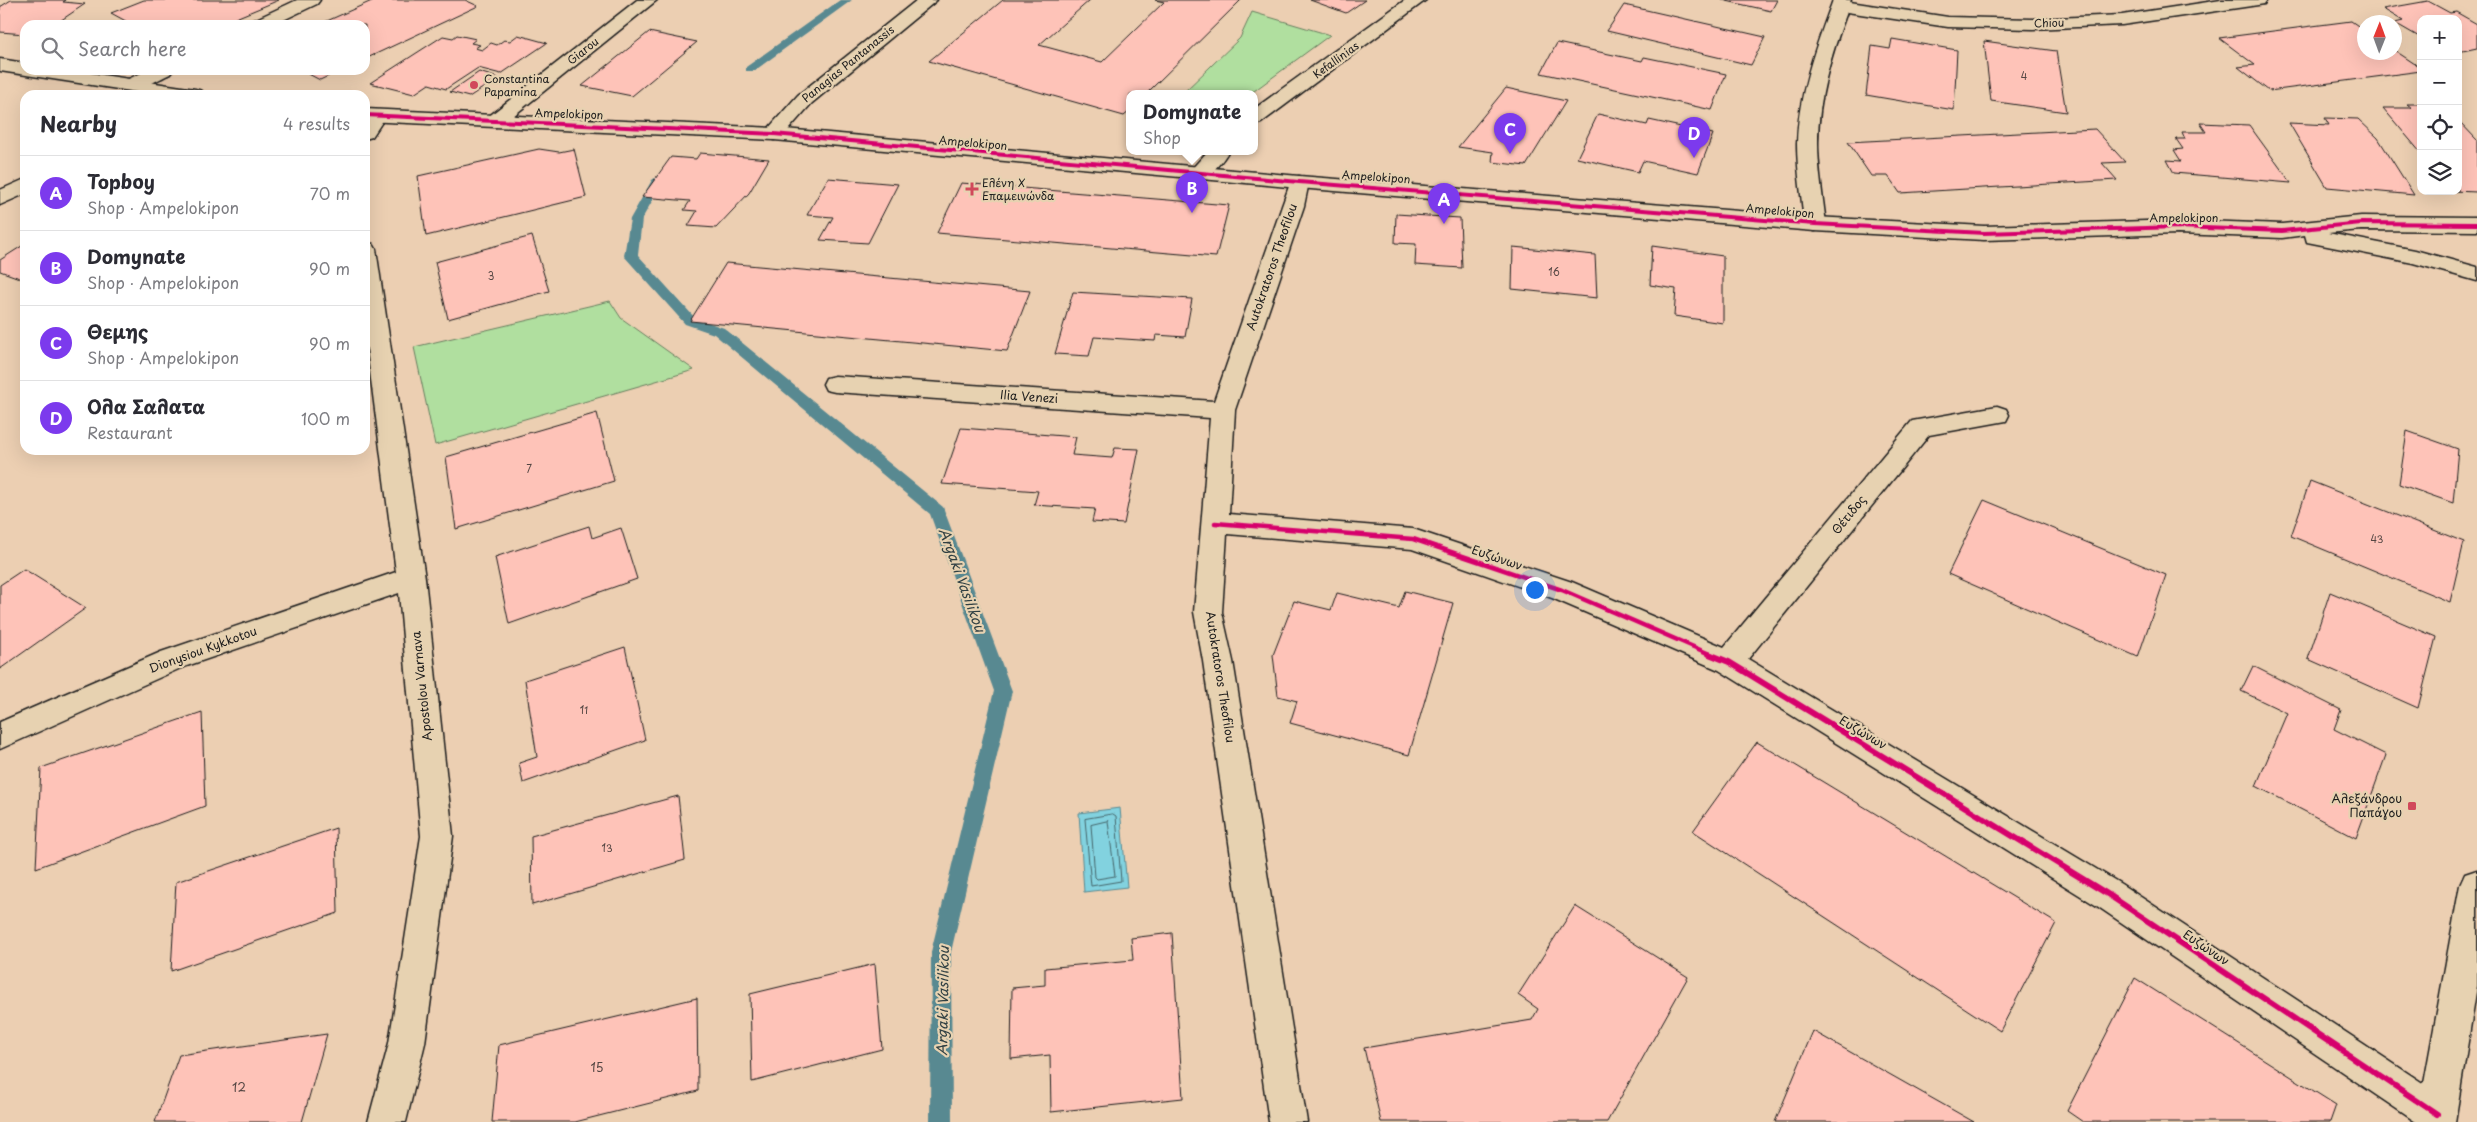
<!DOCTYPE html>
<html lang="en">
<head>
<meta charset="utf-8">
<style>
  :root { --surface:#fff; --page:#f7f7f7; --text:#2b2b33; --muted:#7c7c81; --line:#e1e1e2; --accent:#7c3aed }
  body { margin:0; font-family:"Playpen Sans",sans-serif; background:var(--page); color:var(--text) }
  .controls { position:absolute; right:15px; top:15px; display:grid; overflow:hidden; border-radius:10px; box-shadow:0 5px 20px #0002 }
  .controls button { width:45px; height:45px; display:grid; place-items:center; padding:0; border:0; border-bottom:1px solid var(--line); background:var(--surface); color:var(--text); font:25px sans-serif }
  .compass { position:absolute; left:2357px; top:15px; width:45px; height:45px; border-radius:50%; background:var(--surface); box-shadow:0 5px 20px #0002; rotate:1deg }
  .you { position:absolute; left:1534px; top:589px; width:18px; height:18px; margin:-12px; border:4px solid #fff; border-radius:50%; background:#1a73e8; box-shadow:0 0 0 8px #1a73e833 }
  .badge { display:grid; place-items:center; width:32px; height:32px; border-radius:50%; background:var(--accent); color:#fff; font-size:16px; font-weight:700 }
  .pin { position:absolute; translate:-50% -41px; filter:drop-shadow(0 1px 2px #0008) }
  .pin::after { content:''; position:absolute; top:26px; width:18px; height:15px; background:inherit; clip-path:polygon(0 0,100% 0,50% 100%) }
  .popup { position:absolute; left:1126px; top:90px; width:132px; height:65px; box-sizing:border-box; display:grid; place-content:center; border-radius:10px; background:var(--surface); filter:drop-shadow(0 1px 4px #0005); font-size:16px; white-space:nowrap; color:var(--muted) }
  .popup b { font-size:19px; color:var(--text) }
  .popup::after { content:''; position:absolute; left:50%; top:100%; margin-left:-10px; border:10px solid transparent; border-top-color:var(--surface) }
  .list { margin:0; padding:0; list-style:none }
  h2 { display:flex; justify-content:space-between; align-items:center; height:65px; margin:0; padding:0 20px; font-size:21px }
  h2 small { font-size:16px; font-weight:400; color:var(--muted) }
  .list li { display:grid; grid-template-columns:32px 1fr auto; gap:15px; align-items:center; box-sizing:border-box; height:75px; padding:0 20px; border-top:1px solid var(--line) }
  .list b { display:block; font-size:19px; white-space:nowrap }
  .list p { margin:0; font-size:16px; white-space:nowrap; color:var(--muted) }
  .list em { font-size:16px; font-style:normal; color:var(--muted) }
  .icon { flex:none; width:28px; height:28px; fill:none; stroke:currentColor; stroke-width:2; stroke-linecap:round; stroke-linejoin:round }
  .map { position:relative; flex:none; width:2477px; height:1122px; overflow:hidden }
  .search { position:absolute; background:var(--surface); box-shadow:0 5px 20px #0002; left:20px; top:20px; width:350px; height:55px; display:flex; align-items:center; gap:12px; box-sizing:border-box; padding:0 18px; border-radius:15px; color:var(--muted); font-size:19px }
  .panel { position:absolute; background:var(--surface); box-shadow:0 5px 20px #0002; left:20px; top:90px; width:350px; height:365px; border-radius:15px }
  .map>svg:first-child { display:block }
</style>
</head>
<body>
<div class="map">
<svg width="2477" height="1122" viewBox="0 0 2477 1122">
  <rect width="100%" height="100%" fill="#eccfb2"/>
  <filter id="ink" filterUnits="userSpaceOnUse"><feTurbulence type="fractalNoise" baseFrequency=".02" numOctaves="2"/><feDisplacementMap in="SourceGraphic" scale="10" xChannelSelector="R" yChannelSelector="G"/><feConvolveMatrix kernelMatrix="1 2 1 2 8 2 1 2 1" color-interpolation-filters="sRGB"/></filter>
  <g filter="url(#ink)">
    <g fill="#b0df9f" stroke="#667e5e">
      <path d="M1252,12L1330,35L1250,94H1182L1240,38Z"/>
      <path d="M610,301L621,318L694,370L435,445L414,347Z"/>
    </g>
    <path fill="#82d2df" stroke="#598991" d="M1120,808L1127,887L1084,892L1079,813Z"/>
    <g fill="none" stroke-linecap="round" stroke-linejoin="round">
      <g stroke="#45656a" stroke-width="1">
        <path d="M1113,814L1116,816L1121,881L1091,886L1085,819Z"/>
        <path d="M1108,821L1115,876L1097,879L1095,877L1091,825Z"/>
      </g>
      <g fill="#598991" fill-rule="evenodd">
        <path d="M840,0H852L754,71H746V67Z"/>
        <path d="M658,176L664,180L642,219L638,255L695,318L724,328L943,507L1012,691L951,952L952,1122H930L931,952L994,691L930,514L714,334L685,324L624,256L630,219L652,180Z"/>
      </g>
    </g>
    <g fill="#fec3b8" stroke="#1c1c1c">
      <path d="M11,0H66L63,2L85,4L54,25H25V34L0,32V7Z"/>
      <path d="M144,0H279L219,25H133L111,13Z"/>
      <path d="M374,0H465L478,6L365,59V25H318Z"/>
      <path d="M1003,0H1090L1039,45L1102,62L1164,2L1155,0H1241L1146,94H1130V111L1124,116L929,61Z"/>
      <path d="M1310,0H1365L1346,13Z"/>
      <path d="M1722,0H1777L1771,11Z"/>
      <path d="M2428,1L2450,13L2456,12L2477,24V48L2458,52V19H2421V38L2395,23L2403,21L2383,9Z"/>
      <path d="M1624,5L1765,37L1751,65L1607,31Z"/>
      <path d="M2351,21L2364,30V52H2394V50L2421,68V71L2269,91L2238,67L2255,65L2219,38Z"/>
      <path d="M649,32L697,42L632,96L582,86Z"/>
      <path d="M457,35L476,39L471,43L480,45L475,48L482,50L491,43L497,45L504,40L510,41L518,35L547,43L501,74L478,68L446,89L429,84L414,94L370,83L443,36L453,38Z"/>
      <path d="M1892,39L1957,50L1954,110L1866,95L1872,46L1890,49Z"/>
      <path d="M1984,41L2056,51L2066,112L1991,101Z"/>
      <path d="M1557,43L1642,61L1644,57L1726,74L1712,110L1541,73Z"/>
      <path d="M301,70H341L320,80Z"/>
      <path d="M479,72L498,78L469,97L450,92Z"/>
      <path d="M1506,88L1566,101L1526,166L1492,162L1493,152L1458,147Z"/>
      <path d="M2407,104H2421V153L2383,108H2412Z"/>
      <path d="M1598,114L1647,125L1649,120L1713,134L1698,173L1643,161L1638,172L1577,158Z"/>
      <path d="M2325,118L2358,119L2378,138L2414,195L2327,187L2289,123L2329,125Z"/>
      <path d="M2458,120L2477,140V192L2452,191H2458Z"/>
      <path d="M2200,123L2249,125L2291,183L2174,173L2167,160L2181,161L2174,150L2183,149L2176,139H2185L2182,132H2206Z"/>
      <path d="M2095,129L2125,162L2102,163L2117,180L1900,193L1888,176H1871L1848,142Z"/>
      <path d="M539,149L559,152L574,149L586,197L426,236L418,176Z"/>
      <path d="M700,153L769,159L749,193L716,228L688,226L697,211L684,210L690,201L642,197L671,157L696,159Z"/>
      <path d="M828,178L898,184L868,243L820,240L833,217L807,215Z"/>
      <path d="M961,183L1229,205L1216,257L937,233Z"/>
      <path d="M1396,214L1460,218L1462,268L1415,265L1416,244L1395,243Z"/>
      <path d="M532,236L549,291L448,319L435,262Z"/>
      <path d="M25,244V280L0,271V260Z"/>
      <path d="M1652,246L1723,256V323L1674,316L1676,289L1650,285Z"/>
      <path d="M1513,247L1595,255L1597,298L1512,289Z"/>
      <path d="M726,263L1030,291L1007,351L690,321Z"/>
      <path d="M1073,292L1192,299L1185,337L1156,335L1155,341L1094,337L1089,356L1055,354Z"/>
      <path d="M597,413L614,481L456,529L446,457Z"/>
      <path d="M961,428L1076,437L1072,455L1112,458L1115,448L1139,449L1124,524L1092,522L1095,509L1034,505L1038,491L942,484Z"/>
      <path d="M2407,431L2458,449L2453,503L2399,484Z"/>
      <path d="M2310,481L2464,542L2450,602L2291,536Z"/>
      <path d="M1984,500L2166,575L2138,657L1948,574Z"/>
      <path d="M589,526L592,538L621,528L637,579L509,624L495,557Z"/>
      <path d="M24,569L86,608L0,669V585Z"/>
      <path d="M1405,591L1453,603L1409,755L1290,723L1297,701L1278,696L1273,655L1294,601L1331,610L1337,593L1399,608Z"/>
      <path d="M2330,592L2436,637L2418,708L2308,659Z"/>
      <path d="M625,647L645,740L523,783L519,763L537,757L525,680Z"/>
      <path d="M2253,666L2341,710L2334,729L2386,755L2356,838L2256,786L2287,713L2241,691Z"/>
      <path d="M202,712L205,806L36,868L41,768Z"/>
      <path d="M1757,742L2056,923L2000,1031L1693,831Z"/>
      <path d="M678,796L685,860L532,905L531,836Z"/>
      <path d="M336,828L338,913L171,971L176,882Z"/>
      <path d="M1575,906L1688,977L1607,1122H1381L1364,1048L1532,1020L1538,1009L1518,995Z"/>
      <path d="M1172,933L1183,1098L1051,1112L1050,1055L1011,1059L1012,988L1045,985V968L1133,960L1131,938Z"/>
      <path d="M875,964L882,1049L752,1082L750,994Z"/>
      <path d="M2135,978L2336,1105L2330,1122H2083L2067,1111Z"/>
      <path d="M697,998L698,1091L575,1122H492L499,1045Z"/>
      <path d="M1813,1031L1974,1122H1775Z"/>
      <path d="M327,1034L302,1122H155L179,1055Z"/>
    </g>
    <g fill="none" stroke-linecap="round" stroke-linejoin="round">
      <g stroke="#1c1c1c" stroke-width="3">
        <g id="street">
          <path d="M297,0H320L317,4L273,25H249L252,21Z"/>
          <path d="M637,0H657L502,125L495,127L488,125L485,121L488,117Z"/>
          <path d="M917,0H937L812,103L781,138L774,140L767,138L764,134L767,130L798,95Z"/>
          <path d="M1405,0H1426L1261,123L1254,125V109Z"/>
          <path d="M1833,0H1851L1850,2L1948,17L2033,19L2122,15L2221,0H2267L2264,4L2258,5L2122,25L2033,29L1948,27L1847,12C1831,55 1818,98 1818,143C1818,170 1823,197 1826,224L1823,229L1815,231L1807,229L1804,224C1802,197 1797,171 1797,144C1798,94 1816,46 1833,0Z"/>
          <path d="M148,70H173L170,74C156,80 139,93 124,89L121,85L124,81Z"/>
          <path d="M376,110L383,112L386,116L372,137L365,139V118L369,112Z"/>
          <path d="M1207,152H1228C1220,165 1208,180 1192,176L1189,172Z"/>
          <path d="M1299,176L1306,178L1309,182L1304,206L1235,410L1229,514L1413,529L1572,582L1724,647L1912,421L1997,406L2006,409L2009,415L2006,421L1929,435L1748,659L2121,884L2450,1101L2455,1114L2452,1122H2416L2097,906L1719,670L1552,598L1412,549L1227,534L1222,612L1233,661L1307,1122H1269L1203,661L1194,612L1210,418L835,392L826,390L823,384L826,378L835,376L1214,401L1282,206L1292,178Z"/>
          <path d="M25,179V194L0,205V190Z"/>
          <path d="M365,242L373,244L376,249L425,578L453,836L425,1043L406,1122H368L389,1043L421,836L399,593L181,668L0,749V722L161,652L396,572L365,333Z"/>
        </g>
      </g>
      <g stroke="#1c1c1c" stroke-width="3">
        <g id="secondary">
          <path d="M0,59L25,63V70H70L195,89L202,91L205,95H157L0,71Z"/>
          <path d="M365,109L774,128L1299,176L1815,217L1984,226L2178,220L2282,224L2361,216L2477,217V231L2361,230L2328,233L2415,250L2477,267V281L2413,263L2307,242L2305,235L2282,238L2178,234L1984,240L1815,231L1299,188L774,140L365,121Z"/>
          <path d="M2477,870V986L2455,1122H2417L2460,885L2465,874Z"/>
        </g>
      </g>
      <use href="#street" fill="#e7d2b1" fill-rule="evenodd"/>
      <use href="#secondary" fill="#e7d2b1" fill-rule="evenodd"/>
      <g stroke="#e7d2b1" stroke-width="6">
        <path id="cycleway-far2" d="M365,115L774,134L1299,182L1815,224L1984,233L2178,227L2282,231L2361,223L2477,224"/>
      </g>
      <g stroke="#e7d2b1" stroke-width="8">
        <path id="cycleway-far1" d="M1215,523L1413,539L1562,590L1712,655"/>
      </g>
      <g stroke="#e7d2b1" stroke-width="9">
        <path id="cycleway" d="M1709,654L1729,662L2109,895L2437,1114"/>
      </g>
      <use href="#cycleway-far2" stroke="#d6006c" stroke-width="4"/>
      <use href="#cycleway-far1" stroke="#d6006c" stroke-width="4.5"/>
      <use href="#cycleway" stroke="#d6006c" stroke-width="6"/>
    </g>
  </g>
  <g fill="#d1495b" stroke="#e7d2b1" stroke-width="2">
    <circle cx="474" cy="85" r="5"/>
    <path d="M969.5 181.5h5v5h5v5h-5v5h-5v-5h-5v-5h5z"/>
    <rect x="2407" y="801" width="10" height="10" rx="2.5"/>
  </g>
  <g text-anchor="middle" stroke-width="4.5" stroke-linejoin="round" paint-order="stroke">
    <g font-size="10" fill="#544643">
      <text x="2024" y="80">4</text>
      <text x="1554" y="276">16</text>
      <text x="491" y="280">3</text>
      <text x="529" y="473">7</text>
      <text x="2377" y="543">43</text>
      <text x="584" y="714">11</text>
      <text x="607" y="852">13</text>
    </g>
    <g font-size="11" fill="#1c1c1c" stroke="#e7d2b1">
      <text transform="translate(2049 23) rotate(-2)" y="4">Chiou</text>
      <text transform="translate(583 51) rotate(-38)" y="4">Giarou</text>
      <text transform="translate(1336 60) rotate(-36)" y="4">Kefallinias</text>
      <text transform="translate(848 64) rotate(-39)" y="4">Panagias Pantanassis</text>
      <text transform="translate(569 114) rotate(2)" y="4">Ampelokipon</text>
      <text transform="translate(973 143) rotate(5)" y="4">Ampelokipon</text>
      <text transform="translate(1376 177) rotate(4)" y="4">Ampelokipon</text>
      <text transform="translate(1780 211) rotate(5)" y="4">Ampelokipon</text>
      <text x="2184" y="222">Ampelokipon</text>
    </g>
    <g font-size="11" fill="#1c1c1c" stroke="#e7d2b1" text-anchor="start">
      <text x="484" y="83">Constantina<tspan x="484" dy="13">Papamina</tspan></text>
      <text x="982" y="187">Ελένη Χ<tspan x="982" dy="13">Επαμεινώνδα</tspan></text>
    </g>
    <g font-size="12" fill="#1c1c1c" stroke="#e7d2b1">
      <text transform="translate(1272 267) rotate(-71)" y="4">Autokratoros Theofilou</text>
      <text transform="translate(1029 397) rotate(4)" y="4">Ilia Venezi</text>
      <text transform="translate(1849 515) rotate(-51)" y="4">Θέτιδος</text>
      <text transform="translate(1497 558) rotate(19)" y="4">Ευζώνων</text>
      <text transform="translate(203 650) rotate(-20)" y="4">Dionysiou Kykkotou</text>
      <text transform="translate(1220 677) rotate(81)" y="4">Autokratoros Theofilou</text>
      <text transform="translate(422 686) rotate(-96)" y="4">Apostolou Varnava</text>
      <text transform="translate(1863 733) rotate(31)" y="4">Ευζώνων</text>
      <text transform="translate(2206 948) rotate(34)" y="4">Ευζώνων</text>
    </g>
    <g font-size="12" fill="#1c1c1c" stroke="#e7d2b1" text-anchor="end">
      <text x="2402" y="803">Αλεξάνδρου<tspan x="2402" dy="14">Παπάγου</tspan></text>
    </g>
    <g font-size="12" fill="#544643">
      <text x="597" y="1072">15</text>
      <text x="239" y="1092">12</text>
    </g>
    <g font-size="14" font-style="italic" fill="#304043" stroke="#e7d2b1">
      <text transform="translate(962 580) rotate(70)" y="5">Argaki Vasilikou</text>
      <text transform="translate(943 1001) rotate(-89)" y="5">Argaki Vasilikou</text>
    </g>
  </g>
</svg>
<div class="controls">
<button>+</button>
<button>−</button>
<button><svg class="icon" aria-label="locate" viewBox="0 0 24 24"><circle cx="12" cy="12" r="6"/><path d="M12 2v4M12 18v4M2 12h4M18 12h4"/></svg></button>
<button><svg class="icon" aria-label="layers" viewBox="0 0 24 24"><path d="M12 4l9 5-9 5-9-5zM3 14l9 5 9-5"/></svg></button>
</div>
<svg class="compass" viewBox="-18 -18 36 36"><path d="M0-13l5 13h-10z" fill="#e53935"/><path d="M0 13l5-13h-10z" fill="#7c7c81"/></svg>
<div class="you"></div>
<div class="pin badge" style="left:1444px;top:224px">A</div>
<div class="pin badge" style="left:1192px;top:213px">B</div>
<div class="popup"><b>Domynate</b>Shop</div>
<div class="pin badge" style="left:1510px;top:154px">C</div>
<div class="pin badge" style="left:1694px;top:158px">D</div>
<div class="search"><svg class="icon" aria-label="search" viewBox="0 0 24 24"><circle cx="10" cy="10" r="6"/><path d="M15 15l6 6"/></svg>Search here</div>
<section class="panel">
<h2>Nearby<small>4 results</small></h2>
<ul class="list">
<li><span class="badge">A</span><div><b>Topboy</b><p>Shop · Ampelokipon</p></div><em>70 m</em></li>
<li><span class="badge">B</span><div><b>Domynate</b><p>Shop · Ampelokipon</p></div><em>90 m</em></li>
<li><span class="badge">C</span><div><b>Θεμης</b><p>Shop · Ampelokipon</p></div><em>90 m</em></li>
<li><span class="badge">D</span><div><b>Ολα Σαλατα</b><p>Restaurant</p></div><em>100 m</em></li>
</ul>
</section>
</div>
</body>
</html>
